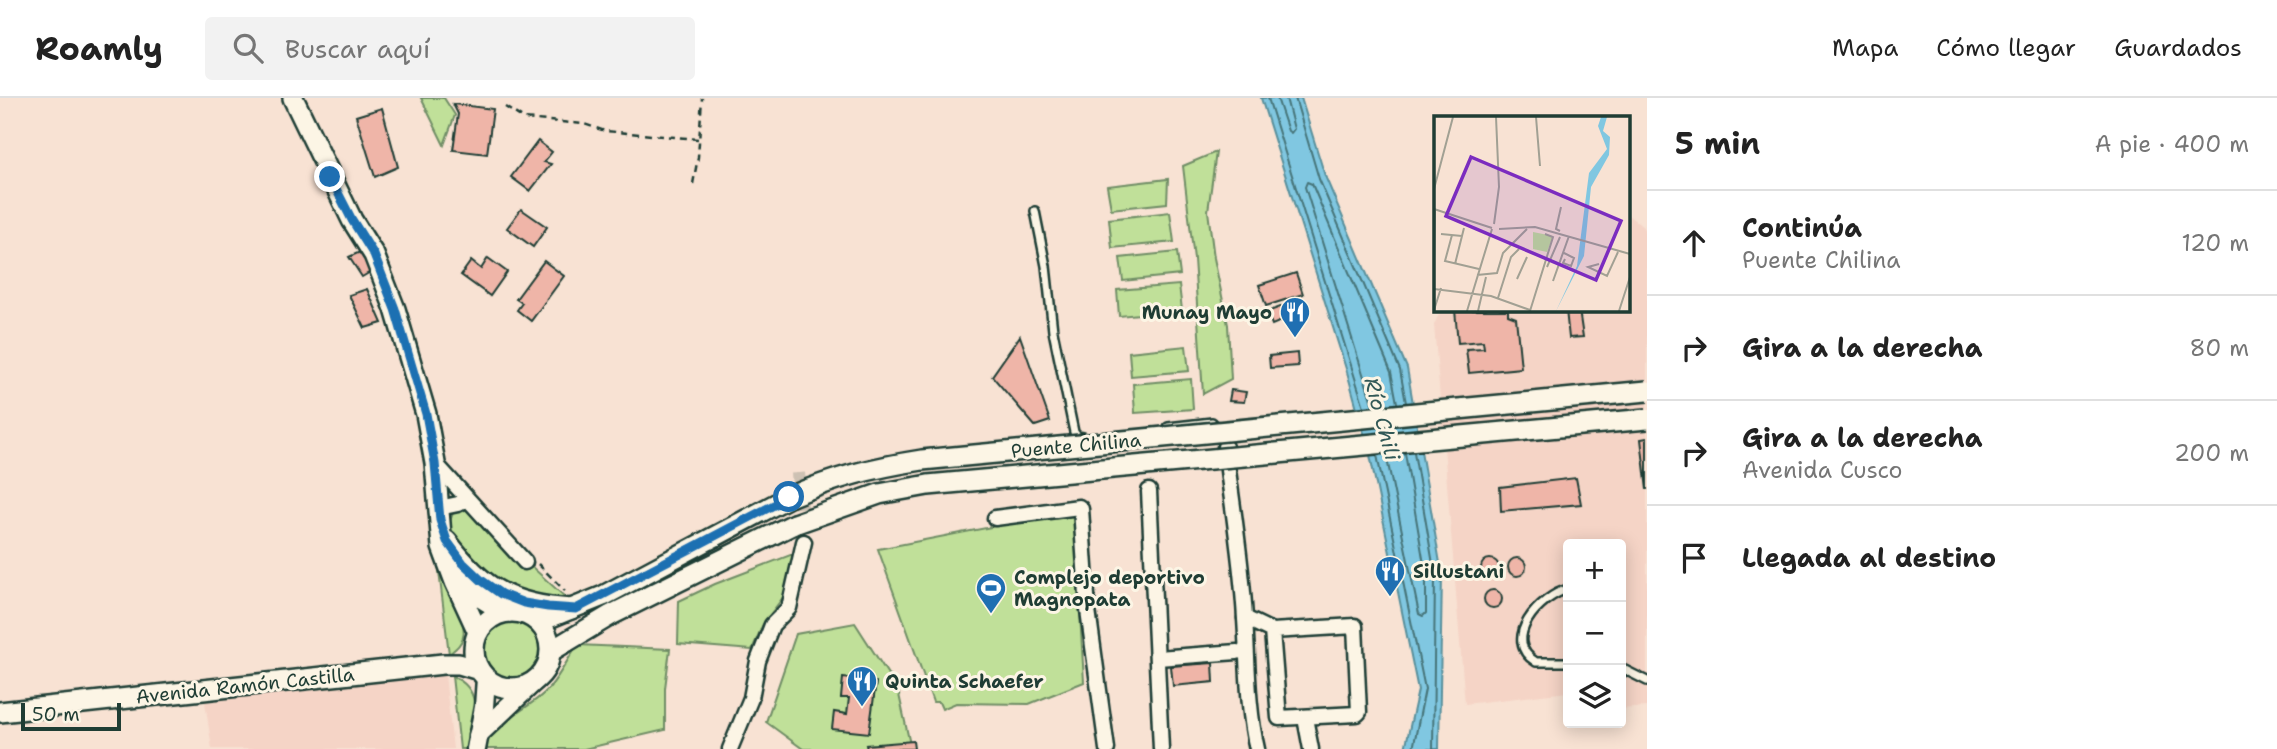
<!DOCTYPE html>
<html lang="es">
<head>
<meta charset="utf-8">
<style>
  :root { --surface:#fff; --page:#f2f2f2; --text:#222; --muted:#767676; --line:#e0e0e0 }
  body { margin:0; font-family:"Shantell Sans",sans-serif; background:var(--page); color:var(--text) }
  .controls { position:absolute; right:21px; bottom:21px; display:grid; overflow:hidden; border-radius:7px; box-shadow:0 4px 18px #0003 }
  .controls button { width:63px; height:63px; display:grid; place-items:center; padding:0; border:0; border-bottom:2px solid var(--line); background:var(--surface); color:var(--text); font:35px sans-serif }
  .scale { position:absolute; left:21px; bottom:18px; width:100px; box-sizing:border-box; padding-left:7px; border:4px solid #1f3d34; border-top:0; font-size:19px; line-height:24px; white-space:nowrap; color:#1f3d34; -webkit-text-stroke:5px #fcf5e5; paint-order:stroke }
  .stop { position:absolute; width:21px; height:21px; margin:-16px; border:5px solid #1f6fb2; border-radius:50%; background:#fff }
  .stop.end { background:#1f6fb2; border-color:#fff; box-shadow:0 2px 7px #0008 }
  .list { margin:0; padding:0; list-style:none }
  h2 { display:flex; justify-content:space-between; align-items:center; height:91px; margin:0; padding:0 28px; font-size:30px }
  h2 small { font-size:23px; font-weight:400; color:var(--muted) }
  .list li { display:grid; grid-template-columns:46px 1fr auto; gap:21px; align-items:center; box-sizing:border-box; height:105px; padding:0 28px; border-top:2px solid var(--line) }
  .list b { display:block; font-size:26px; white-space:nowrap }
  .list p { margin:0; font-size:23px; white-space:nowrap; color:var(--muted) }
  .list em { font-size:23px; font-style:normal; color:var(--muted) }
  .icon { flex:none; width:38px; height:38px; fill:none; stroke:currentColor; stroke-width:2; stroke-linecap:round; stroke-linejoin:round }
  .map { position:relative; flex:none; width:1647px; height:651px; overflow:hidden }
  header { display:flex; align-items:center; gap:42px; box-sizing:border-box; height:98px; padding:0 35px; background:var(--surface); border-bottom:2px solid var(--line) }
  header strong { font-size:33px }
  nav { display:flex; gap:38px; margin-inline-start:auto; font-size:24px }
  .search { width:490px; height:63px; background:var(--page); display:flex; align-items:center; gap:18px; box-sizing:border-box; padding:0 24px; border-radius:7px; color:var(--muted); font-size:26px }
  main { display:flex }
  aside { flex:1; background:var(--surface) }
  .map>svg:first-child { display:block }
</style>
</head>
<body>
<header>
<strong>Roamly</strong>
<div class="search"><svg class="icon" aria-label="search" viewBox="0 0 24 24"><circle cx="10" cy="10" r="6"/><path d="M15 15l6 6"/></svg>Buscar aquí</div>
<nav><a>Mapa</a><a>Cómo llegar</a><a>Guardados</a></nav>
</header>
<main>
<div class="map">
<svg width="1647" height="651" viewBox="0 0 1647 651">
  <rect width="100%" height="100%" fill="#f8e2d3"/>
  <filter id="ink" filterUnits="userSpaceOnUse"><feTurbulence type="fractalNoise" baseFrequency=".0143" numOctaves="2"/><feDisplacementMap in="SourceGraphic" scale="14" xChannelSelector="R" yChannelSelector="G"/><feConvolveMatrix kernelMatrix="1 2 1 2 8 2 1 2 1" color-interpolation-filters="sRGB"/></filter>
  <g filter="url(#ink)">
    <g fill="#f5d4c6">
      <path d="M1628,117L1643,129L1647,138V609L1621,611V446H1568V594L1465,606L1434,227L1441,212H1628Z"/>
      <path d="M445,577L453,651H212L205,604Z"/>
    </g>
    <g fill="#c0e099" stroke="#708e66" stroke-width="2">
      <path d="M421,0H444L455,17L444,47Z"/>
      <path d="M1216,54L1208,113L1214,160L1228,227L1231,281L1203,296L1194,161L1183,68Z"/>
      <path d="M1168,81L1167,105L1111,111L1107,88Z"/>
      <path d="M1170,114L1174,144L1112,150L1109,121Z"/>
      <path d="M1177,154L1180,177L1123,183L1120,160Z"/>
      <path d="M1179,187L1182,212L1119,218L1117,192Z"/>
      <path d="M1186,248L1189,273L1131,278L1129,254Z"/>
      <path d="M1191,281L1193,311L1135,315L1133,286Z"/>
      <path d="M465,410L522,470L531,468L565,499C531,511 477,481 459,452C455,444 452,434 449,426L453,415Z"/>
      <path d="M1074,413L1084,584L1029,606L956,605L942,611L939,604H933L878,451Z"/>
      <path d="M793,456L784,498L763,526L752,552L678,546L679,503L715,486Z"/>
      <path d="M438,465C445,482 468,522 463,539C461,547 455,551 449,556Z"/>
      <circle cx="510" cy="551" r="29"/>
      <path d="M855,525L898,592L911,651H803L766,624L796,536Z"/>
      <path d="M577,547L670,551L665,590V632L584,651H485C492,622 532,611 549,590C560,577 568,561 577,547Z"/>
      <path d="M452,578C486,593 473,622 467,651H460Z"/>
    </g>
    <path fill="#80c7e1" stroke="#59909c" stroke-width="2" d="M1261,0H1301L1325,78L1407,270L1442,477L1439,651H1405L1418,592L1370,357L1347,274Z"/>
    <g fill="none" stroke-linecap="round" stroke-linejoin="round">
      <g stroke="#467479" stroke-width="2">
        <path d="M1268,0L1364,309"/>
        <path d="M1277,0L1288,33L1291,35L1294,31L1286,0"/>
        <path d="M1295,0L1319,81L1400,272L1406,305"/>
        <path d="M1373,308L1305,89L1307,84L1312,86L1391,274L1397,305"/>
        <path d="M1414,354L1435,478L1433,651"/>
        <path d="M1386,356L1419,516L1423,518L1426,515V478L1405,355"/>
        <path d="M1377,357L1425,591L1413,651"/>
      </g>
    </g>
    <g fill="#efb5a8" stroke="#1f3d34" stroke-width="2">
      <path d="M453,6L493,11L487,56L453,52L458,16Z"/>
      <path d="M382,10L398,69L375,79L356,18Z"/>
      <path d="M538,43L552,54L544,64L551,66L530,93L511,79Z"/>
      <path d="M521,111L547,129L533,149L507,130Z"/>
      <path d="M360,154L372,173L362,179L349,159Z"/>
      <path d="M488,160L507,174L490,198L461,177L471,163L481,171Z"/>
      <path d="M544,163L564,178L531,223L517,212L522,205L516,201Z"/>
      <path d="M1296,175L1303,196L1266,208L1259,187Z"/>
      <path d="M367,191L382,225L365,230L349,197Z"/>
      <path d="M1299,202L1301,215L1272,227L1267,214Z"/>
      <path d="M1455,212H1508V217L1516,220L1521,270L1469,275L1466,251L1484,250L1483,243L1458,245Z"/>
      <path d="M1566,212H1579L1583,239L1569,240Z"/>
      <path d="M1020,238L1050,323L1035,328L992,278Z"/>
      <path d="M1297,255L1298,268L1270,270L1269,258Z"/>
      <path d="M1231,292L1246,294L1244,304L1229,303Z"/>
      <path d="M1647,340V392L1641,341Z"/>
      <path d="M1576,380L1581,406L1501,413L1500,389Z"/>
      <circle cx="1517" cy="469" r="9"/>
      <circle cx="1490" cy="470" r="9"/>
      <circle cx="1493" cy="501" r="9"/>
      <path d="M1213,565L1214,584L1173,588L1171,568Z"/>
      <path d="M843,580L876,584L869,635L832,631L834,614L847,616L849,600H841Z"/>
      <path d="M913,643L914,651H867L866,647Z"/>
    </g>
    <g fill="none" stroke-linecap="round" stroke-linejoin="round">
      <path stroke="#cdc1b3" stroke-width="14" stroke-dasharray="14 7" stroke-linecap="butt" d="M798,375L804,444"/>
      <g stroke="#1f3d34" stroke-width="12">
        <g id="service">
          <path d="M1035,113L1046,168L1053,233L1074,334L1077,338L1083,339"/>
          <path d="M1168,329L1212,324L1219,331"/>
          <path d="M1568,491C1540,498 1500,542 1536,564H1568"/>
          <path d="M1621,570L1647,583"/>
        </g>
      </g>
      <g stroke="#1f3d34" stroke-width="19">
        <g id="minor">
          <path d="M1225,349C1232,406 1242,464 1245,521C1248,564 1247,609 1257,651"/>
          <path d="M435,365L525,464"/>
          <path d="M1149,393L1161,651"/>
          <path d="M439,410L458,406L467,401"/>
          <path d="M995,420L1079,409L1081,411L1088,512L1107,651"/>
          <path d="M1245,520L1272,533L1355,528L1359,614L1357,616L1279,620L1272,533"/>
          <path d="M1158,560L1237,554"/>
          <path d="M1305,620L1311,651"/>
          <path d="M730,651L751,600L758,563L772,527L789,510L804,444"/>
        </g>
      </g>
      <g stroke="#1f3d34" stroke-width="23">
        <g id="tertiary">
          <path d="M478,637L537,581"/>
          <path d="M476,651L484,609L486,580"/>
        </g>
      </g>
      <g stroke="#1f3d34" stroke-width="24">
        <g id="secondary">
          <path d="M293,0L352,122L374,157L395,211L426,316L435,365L442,449L455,484L478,534"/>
          <path d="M447,443C483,492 511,507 571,511"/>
          <path d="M461,475L478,498L504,514"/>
          <circle cx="512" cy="552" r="38"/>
          <path d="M539,524L603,498L789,399"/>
          <path d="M551,553L611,517L794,426"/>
          <path d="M0,614L443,566H459L479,572"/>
        </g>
      </g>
      <g stroke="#1f3d34" stroke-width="2.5" stroke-dasharray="7 5" stroke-linecap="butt">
        <path d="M505,9L524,21L584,26L605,33L698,41"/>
        <path d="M693,86L698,59L702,0"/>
        <path d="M538,466L565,493"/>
      </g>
      <use href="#service" stroke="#fcf5e5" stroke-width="7"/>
      <use href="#minor" stroke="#fcf5e5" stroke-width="14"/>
      <use href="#tertiary" stroke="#fcf5e5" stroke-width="18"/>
      <use href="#secondary" stroke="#fcf5e5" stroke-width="19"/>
      <g stroke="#1f3d34" stroke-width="24" stroke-linecap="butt">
        <g id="secondary-bridge">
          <path d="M789,399C837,379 871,370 922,362L1647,293"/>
          <path d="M794,426L879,396L928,387L1647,321"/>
        </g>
      </g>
      <use href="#secondary-bridge" stroke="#fcf5e5" stroke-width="19"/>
    </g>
  </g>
  <g fill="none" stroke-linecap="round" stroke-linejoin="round" filter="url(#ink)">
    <path stroke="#1f6fb2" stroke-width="9" d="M330,79L352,122L374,157L395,211L426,316L435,365L440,422L447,443L463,465L481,482L501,496L524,505L548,509L576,511L789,399"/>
  </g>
  <defs>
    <g id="restaurant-pin" transform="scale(1.575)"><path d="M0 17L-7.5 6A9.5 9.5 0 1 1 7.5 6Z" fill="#1f6fb2" stroke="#fcf5e5"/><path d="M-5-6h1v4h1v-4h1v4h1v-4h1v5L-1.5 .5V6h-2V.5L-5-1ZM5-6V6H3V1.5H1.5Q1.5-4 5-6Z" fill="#fff"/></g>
    <g id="stadium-pin" transform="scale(1.575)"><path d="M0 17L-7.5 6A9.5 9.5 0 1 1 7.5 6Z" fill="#1f6fb2" stroke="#fcf5e5"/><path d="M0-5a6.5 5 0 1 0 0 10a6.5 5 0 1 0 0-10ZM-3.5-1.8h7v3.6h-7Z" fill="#fff"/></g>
  </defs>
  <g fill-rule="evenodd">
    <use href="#restaurant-pin" x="1295" y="214"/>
    <use href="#restaurant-pin" x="1390" y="473"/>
    <use href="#stadium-pin" x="991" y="490"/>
    <use href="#restaurant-pin" x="862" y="583"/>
  </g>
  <g text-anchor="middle" stroke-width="6" stroke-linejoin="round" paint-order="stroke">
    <g font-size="19" font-weight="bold" fill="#1f3d34" stroke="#fcf5e5" text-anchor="start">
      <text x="1272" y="221" text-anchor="end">Munay Mayo</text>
      <text x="1413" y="480">Sillustani</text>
      <text x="1014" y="486">Complejo deportivo<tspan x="1014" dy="22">Magnopata</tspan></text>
      <text x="885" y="590">Quinta Schaefer</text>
    </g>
    <g font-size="19" fill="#1f3d34" stroke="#fcf5e5">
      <text transform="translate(1076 347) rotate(-5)" y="7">Puente Chilina</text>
      <text transform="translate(245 587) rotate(-6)" y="7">Avenida Ramón Castilla</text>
    </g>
    <g font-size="21" font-style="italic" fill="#325957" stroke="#fcf5e5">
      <text transform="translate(1382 321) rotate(75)" y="7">Río Chili</text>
    </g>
  </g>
  <g transform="translate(1434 18)">
    <rect width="196" height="196" fill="#f8e2d3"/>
    <path d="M99,116L119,120L113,136L99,133Z" fill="#c0e099"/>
    <path d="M167,1H173L169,15L176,21L175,39L157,71L150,140L122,195L143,150L155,57L173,33L164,10Z" fill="#80c7e1"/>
    <path fill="none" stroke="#a1a093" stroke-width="2" d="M102,1L106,50M0,73L19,1M0,93L58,112M60,108L65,71L62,1M65,113L101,111L196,138M126,115L122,113L127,91M7,118L28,120M18,119L11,145L45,153M130,137L140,142L137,150L129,147L131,143M0,144L1,93M21,148L30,112M165,148L154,151L173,160L184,136M113,151L126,121M43,159L63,157L69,137L93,113M83,163L93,141M119,165L135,120M0,173L57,180L96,194M64,182L77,141L85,133M0,194L7,172M33,195L58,113M44,195L52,161M96,195L119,121L111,118M185,195L196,161"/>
    <path fill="#7b2cbf" fill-opacity="0.15" stroke="#7b2cbf" stroke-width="3.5" d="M37,41L187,105L162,164L12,100Z"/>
    <rect width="196" height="196" fill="none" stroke="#1f3d34" stroke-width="3.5"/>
  </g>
</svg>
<div class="controls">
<button>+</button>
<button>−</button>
<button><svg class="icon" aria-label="layers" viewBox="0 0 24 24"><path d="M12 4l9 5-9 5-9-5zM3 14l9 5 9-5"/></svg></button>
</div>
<div class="scale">50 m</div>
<div class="stop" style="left:789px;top:399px"></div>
<div class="stop end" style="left:330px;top:79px"></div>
</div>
<aside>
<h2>5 min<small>A pie · 400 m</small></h2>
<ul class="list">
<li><svg class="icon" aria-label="ahead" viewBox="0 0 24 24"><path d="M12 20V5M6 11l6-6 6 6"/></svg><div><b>Continúa</b><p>Puente Chilina</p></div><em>120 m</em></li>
<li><svg class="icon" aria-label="right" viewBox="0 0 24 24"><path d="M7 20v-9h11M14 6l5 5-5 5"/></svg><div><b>Gira a la derecha</b></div><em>80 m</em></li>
<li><svg class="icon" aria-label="right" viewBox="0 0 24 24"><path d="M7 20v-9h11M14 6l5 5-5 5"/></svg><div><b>Gira a la derecha</b><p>Avenida Cusco</p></div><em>200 m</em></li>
<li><svg class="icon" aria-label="arrive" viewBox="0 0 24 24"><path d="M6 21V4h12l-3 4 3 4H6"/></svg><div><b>Llegada al destino</b></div></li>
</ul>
</aside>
</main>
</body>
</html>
